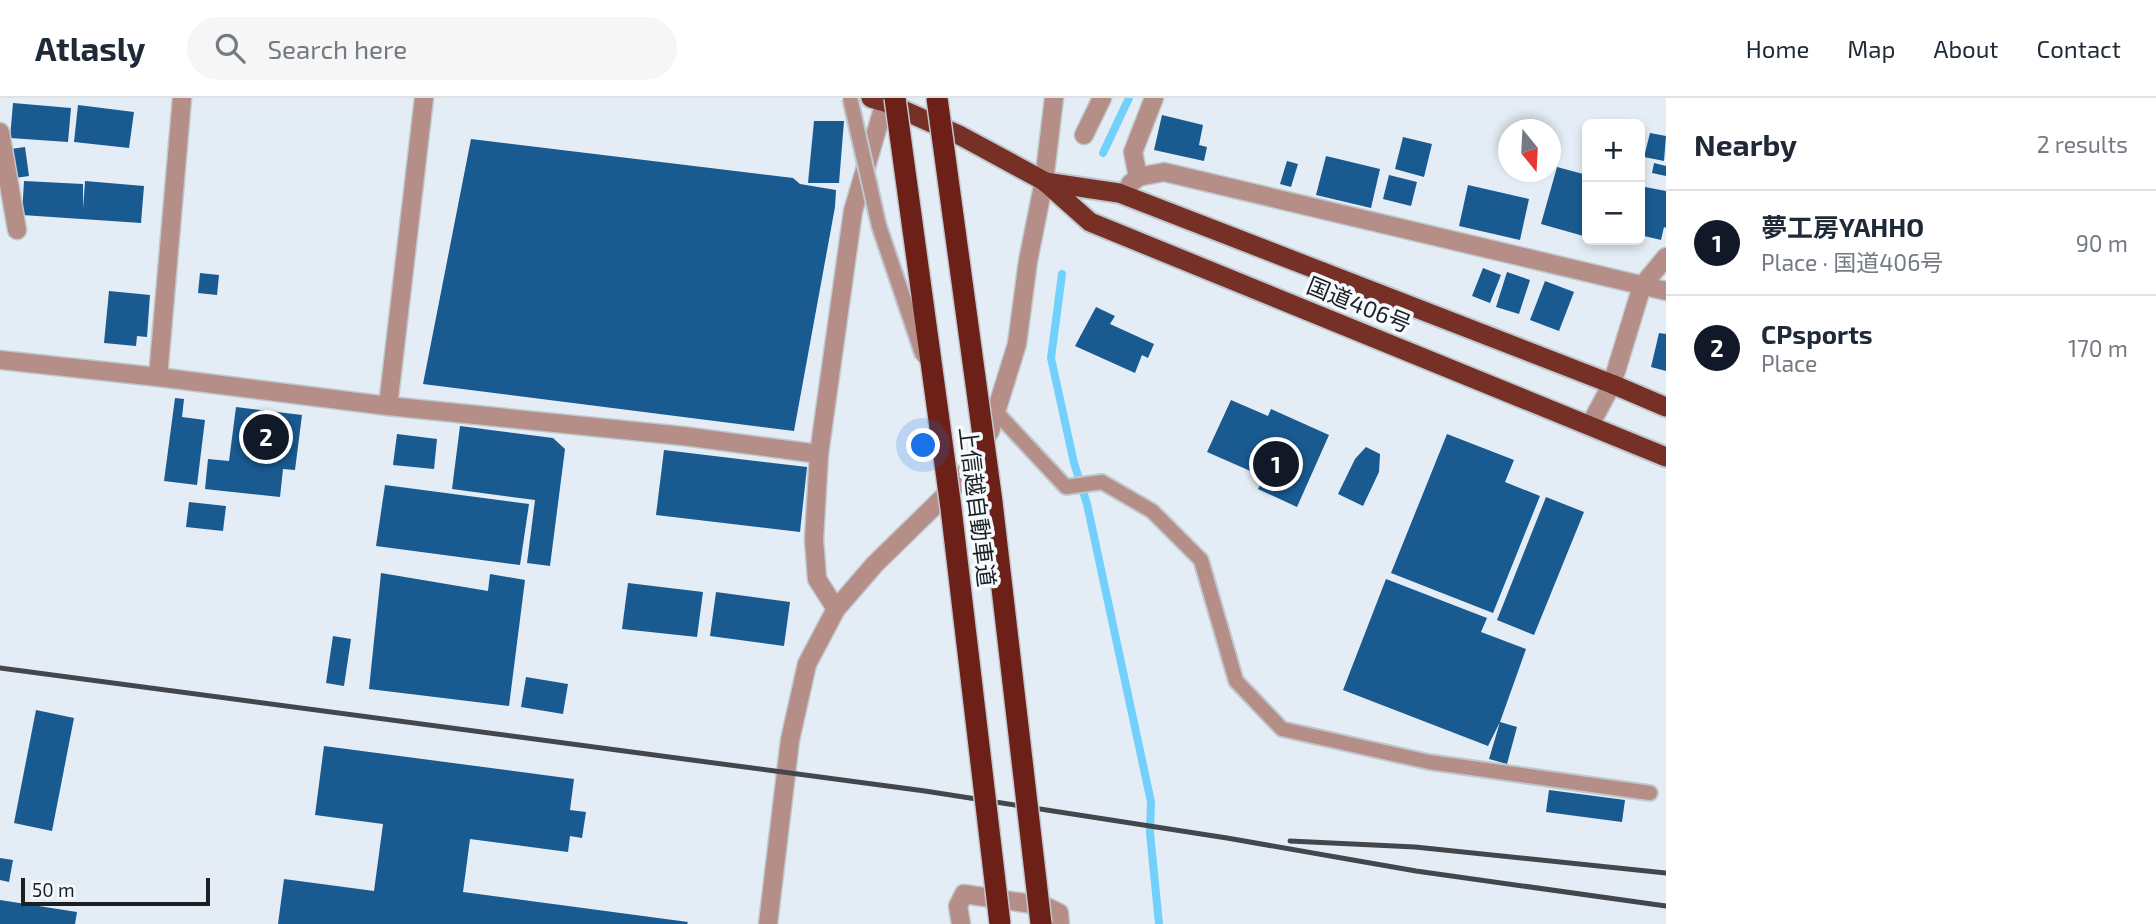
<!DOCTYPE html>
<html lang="en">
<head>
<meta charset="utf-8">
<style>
  :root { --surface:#fff; --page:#f6f6f7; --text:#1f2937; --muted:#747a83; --line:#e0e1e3; --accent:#111827 }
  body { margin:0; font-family:"Exo 2","Noto Sans JP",sans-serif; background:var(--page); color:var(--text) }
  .controls { position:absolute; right:21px; top:21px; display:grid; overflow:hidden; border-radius:10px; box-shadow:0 4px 10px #0003 }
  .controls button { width:63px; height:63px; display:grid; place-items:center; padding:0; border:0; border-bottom:2px solid var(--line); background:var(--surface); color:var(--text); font:35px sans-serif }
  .compass { position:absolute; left:1498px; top:21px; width:63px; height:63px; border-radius:50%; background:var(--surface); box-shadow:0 4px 10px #0003; rotate:162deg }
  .scale { position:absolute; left:21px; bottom:18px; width:189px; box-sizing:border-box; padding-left:7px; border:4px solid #1d2023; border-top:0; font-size:19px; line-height:24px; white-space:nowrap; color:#1d2023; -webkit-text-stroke:5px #f5faff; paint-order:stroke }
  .you { position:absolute; left:924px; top:348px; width:24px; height:24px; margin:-18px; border:5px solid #fff; border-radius:50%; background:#1a73e8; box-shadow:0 0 0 10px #1a73e833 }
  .badge { display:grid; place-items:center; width:46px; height:46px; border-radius:50%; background:var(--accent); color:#fff; font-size:23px; font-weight:700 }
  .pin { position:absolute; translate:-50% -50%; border:4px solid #fff; box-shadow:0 2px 7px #0006 }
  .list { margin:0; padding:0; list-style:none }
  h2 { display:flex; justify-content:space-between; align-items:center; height:91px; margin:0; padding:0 28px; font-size:30px }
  h2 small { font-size:23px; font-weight:400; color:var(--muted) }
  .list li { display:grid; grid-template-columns:46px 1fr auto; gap:21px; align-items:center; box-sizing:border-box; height:105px; padding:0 28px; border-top:2px solid var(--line) }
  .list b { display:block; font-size:26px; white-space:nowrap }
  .list p { margin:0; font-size:23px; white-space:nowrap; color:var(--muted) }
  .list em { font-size:23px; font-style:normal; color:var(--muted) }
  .icon { flex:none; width:38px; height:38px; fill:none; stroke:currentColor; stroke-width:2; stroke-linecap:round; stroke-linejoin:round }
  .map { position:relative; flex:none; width:1666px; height:826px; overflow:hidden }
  header { display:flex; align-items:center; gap:42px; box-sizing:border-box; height:98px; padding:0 35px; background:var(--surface); border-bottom:2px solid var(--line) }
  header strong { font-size:33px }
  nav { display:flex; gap:38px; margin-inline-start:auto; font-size:24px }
  .search { width:490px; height:63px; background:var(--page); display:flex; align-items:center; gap:18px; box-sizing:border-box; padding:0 24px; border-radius:38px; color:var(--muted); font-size:26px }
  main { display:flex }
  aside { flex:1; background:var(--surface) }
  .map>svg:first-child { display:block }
</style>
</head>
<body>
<header>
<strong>Atlasly</strong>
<div class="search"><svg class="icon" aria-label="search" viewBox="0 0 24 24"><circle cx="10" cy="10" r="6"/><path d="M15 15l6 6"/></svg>Search here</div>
<nav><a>Home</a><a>Map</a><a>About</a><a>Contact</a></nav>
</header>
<main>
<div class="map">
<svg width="1666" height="826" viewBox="0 0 1666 826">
  <rect width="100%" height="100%" fill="#e4edf5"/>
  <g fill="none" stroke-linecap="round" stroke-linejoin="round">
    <g stroke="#71d0fc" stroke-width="8">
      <path d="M1103,55L1129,0"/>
      <path d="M1062,176L1051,260L1074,365L1087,406L1151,704L1150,735L1159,826"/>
    </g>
  </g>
  <g fill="#195a91">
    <path d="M13,5L71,10L68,44L10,40Z"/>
    <path d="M78,7L134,14L129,50L74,44Z"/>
    <path d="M1162,17L1203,27L1199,47L1207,49L1204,63L1154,52Z"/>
    <path d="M814,23H844L839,85H808Z"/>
    <path d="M1650,35L1666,38L1664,63L1644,59Z"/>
    <path d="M1403,39L1432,46L1424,79L1395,71Z"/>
    <path d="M471,41L793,80L800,86L836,92L835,109L794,333L423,286Z"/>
    <path d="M25,49L29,78L15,80L11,51Z"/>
    <path d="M1326,58L1380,71L1371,110L1316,97Z"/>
    <path d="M1287,63L1298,66L1291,89L1280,86Z"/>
    <path d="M1654,65L1666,68V78L1652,75Z"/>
    <path d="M1557,69L1587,77V139L1541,126Z"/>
    <path d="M1389,77L1417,84L1411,108L1383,101Z"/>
    <path d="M24,83L83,86V111L85,83L144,88L141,125L22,117Z"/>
    <path d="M1468,87L1529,101L1520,142L1459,128Z"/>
    <path d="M1640,88L1666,93V130L1664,129L1661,142L1640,137Z"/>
    <path d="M1483,170L1501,177L1490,205L1472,198Z"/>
    <path d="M1507,174L1530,182L1519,216L1496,209Z"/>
    <path d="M200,175L219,177L217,197L198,195Z"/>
    <path d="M1545,183L1574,194L1559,233L1530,222Z"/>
    <path d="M109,193L150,197L147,239L137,238L136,248L104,245Z"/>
    <path d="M1096,209L1115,218L1110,226L1154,246L1148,260L1142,257L1135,275L1075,248Z"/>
    <path d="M1659,235L1666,236V273L1651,269Z"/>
    <path d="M175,300L184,301L182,319L205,322L197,387L164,383Z"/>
    <path d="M1231,302L1268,318L1271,311L1329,337L1297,409L1258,391L1264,379L1207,354Z"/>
    <path d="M236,309L302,317L295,372L283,371L280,399L205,391L208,361L229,363Z"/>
    <path d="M460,328L553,340L565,351L550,468L527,465L535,402L452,391Z"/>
    <path d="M397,336L437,341L434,371L393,367Z"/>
    <path d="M1447,336L1514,362L1505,384L1540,398L1493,515L1391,475Z"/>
    <path d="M1366,349L1380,356L1379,374L1363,408L1338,396L1355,361Z"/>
    <path d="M664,352L807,369L800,434L656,417Z"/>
    <path d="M385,387L529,406L520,467L376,448Z"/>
    <path d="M1546,399L1584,414L1534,537L1497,522Z"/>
    <path d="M189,404L226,408L223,433L186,429Z"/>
    <path d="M381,475L488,493L490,476L525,482L509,608L369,591Z"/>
    <path d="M1386,481L1487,520L1481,534L1526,551L1500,624L1517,629L1507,666L1489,661L1500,624L1488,648L1343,592Z"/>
    <path d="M628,485L703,494L697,539L622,531Z"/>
    <path d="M716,494L790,504L784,548L710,538Z"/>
    <path d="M333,538L351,541L344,588L326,585Z"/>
    <path d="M526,579L568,586L563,616L521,609Z"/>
    <path d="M36,612L74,620L52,733L14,725Z"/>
    <path d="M324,648L574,681L570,712L586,714L582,740L570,738L568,754L470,741L463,794L688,824L687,826H278L284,781L374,793L383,726L315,717Z"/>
    <path d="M1549,692L1625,702L1622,724L1546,714Z"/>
    <path d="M0,760L13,762L9,784L0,782Z"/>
    <path d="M0,802L77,814L75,826H0Z"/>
  </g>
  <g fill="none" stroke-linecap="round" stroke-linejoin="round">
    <g stroke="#c0c8cf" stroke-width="18">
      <path id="service" d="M996,314L1066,389L1102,384L1152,413L1201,462L1236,583L1282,631L1429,664L1650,695"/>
    </g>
    <g stroke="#c0c8cf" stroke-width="21">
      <g id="minor">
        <path d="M0,34L17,132"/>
        <path d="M1084,37L1102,0"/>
        <path d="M1138,79L1164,74L1666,193"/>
        <path d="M1130,86L1138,79L1133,54L1154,0"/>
        <path d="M0,262L158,279L388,308L683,338L819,356"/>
        <path d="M158,279L182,0"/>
        <path d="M388,308L424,0"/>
        <path d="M1590,327L1612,286L1642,188L1666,159"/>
        <path d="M961,826L958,808L964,796L1045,808L1059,815L1060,826"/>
      </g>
    </g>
    <g stroke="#c0c8cf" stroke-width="21">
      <g id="tertiary">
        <path d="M836,511L817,481L814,441L819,356L853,113L885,4"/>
        <path d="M768,826L790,642L807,566L836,511L875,466L962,381L990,333L1017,246L1028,163L1044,83L1054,0"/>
      </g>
    </g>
    <g stroke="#c0c8cf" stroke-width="23">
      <g id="trunk">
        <path d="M871,0L885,4L961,38L1044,83L1090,124L1666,359"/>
        <path d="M1045,84L1119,95L1612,286L1666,309"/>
      </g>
    </g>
    <use href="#service" stroke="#b58e87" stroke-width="14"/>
    <use href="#minor" stroke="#b58e87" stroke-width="18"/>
    <use href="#tertiary" stroke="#b58e87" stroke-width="18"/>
    <use href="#trunk" stroke="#763026" stroke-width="19"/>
    <g stroke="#43474b" stroke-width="5">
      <path d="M0,570L925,693L1227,740L1416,773L1666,808"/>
      <path d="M1290,743L1415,749L1666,775"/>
    </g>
    <g stroke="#c0c8cf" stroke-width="18" stroke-linecap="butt">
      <path id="service-bridge" d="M850,0L879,128L923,258"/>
    </g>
    <g stroke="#c0c8cf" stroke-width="24" stroke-linecap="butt">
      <g id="motorway-bridge">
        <path d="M895,0L951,410L1000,826"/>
        <path d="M937,0L992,404L1041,826"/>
      </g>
    </g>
    <use href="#service-bridge" stroke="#b58e87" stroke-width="14"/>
    <use href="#motorway-bridge" stroke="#6c2017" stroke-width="21"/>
  </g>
  <g text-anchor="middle" stroke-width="7" stroke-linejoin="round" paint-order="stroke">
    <g font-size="23" fill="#1d2023" stroke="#f5faff">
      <text transform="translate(1359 207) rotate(22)" y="8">国道406号</text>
      <text transform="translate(977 409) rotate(83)" y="8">上信越自動車道</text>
    </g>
  </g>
</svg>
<div class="controls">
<button>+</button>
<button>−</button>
</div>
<svg class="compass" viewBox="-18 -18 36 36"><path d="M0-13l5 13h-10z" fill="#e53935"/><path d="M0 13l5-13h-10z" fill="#747a83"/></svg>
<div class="scale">50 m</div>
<div class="you"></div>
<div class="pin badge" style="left:1276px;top:366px">1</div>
<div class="pin badge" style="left:266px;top:339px">2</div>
</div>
<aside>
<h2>Nearby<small>2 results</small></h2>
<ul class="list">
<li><span class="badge">1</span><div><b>夢工房YAHHO</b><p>Place · 国道406号</p></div><em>90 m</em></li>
<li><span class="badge">2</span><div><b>CPsports</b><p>Place</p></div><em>170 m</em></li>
</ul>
</aside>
</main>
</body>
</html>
